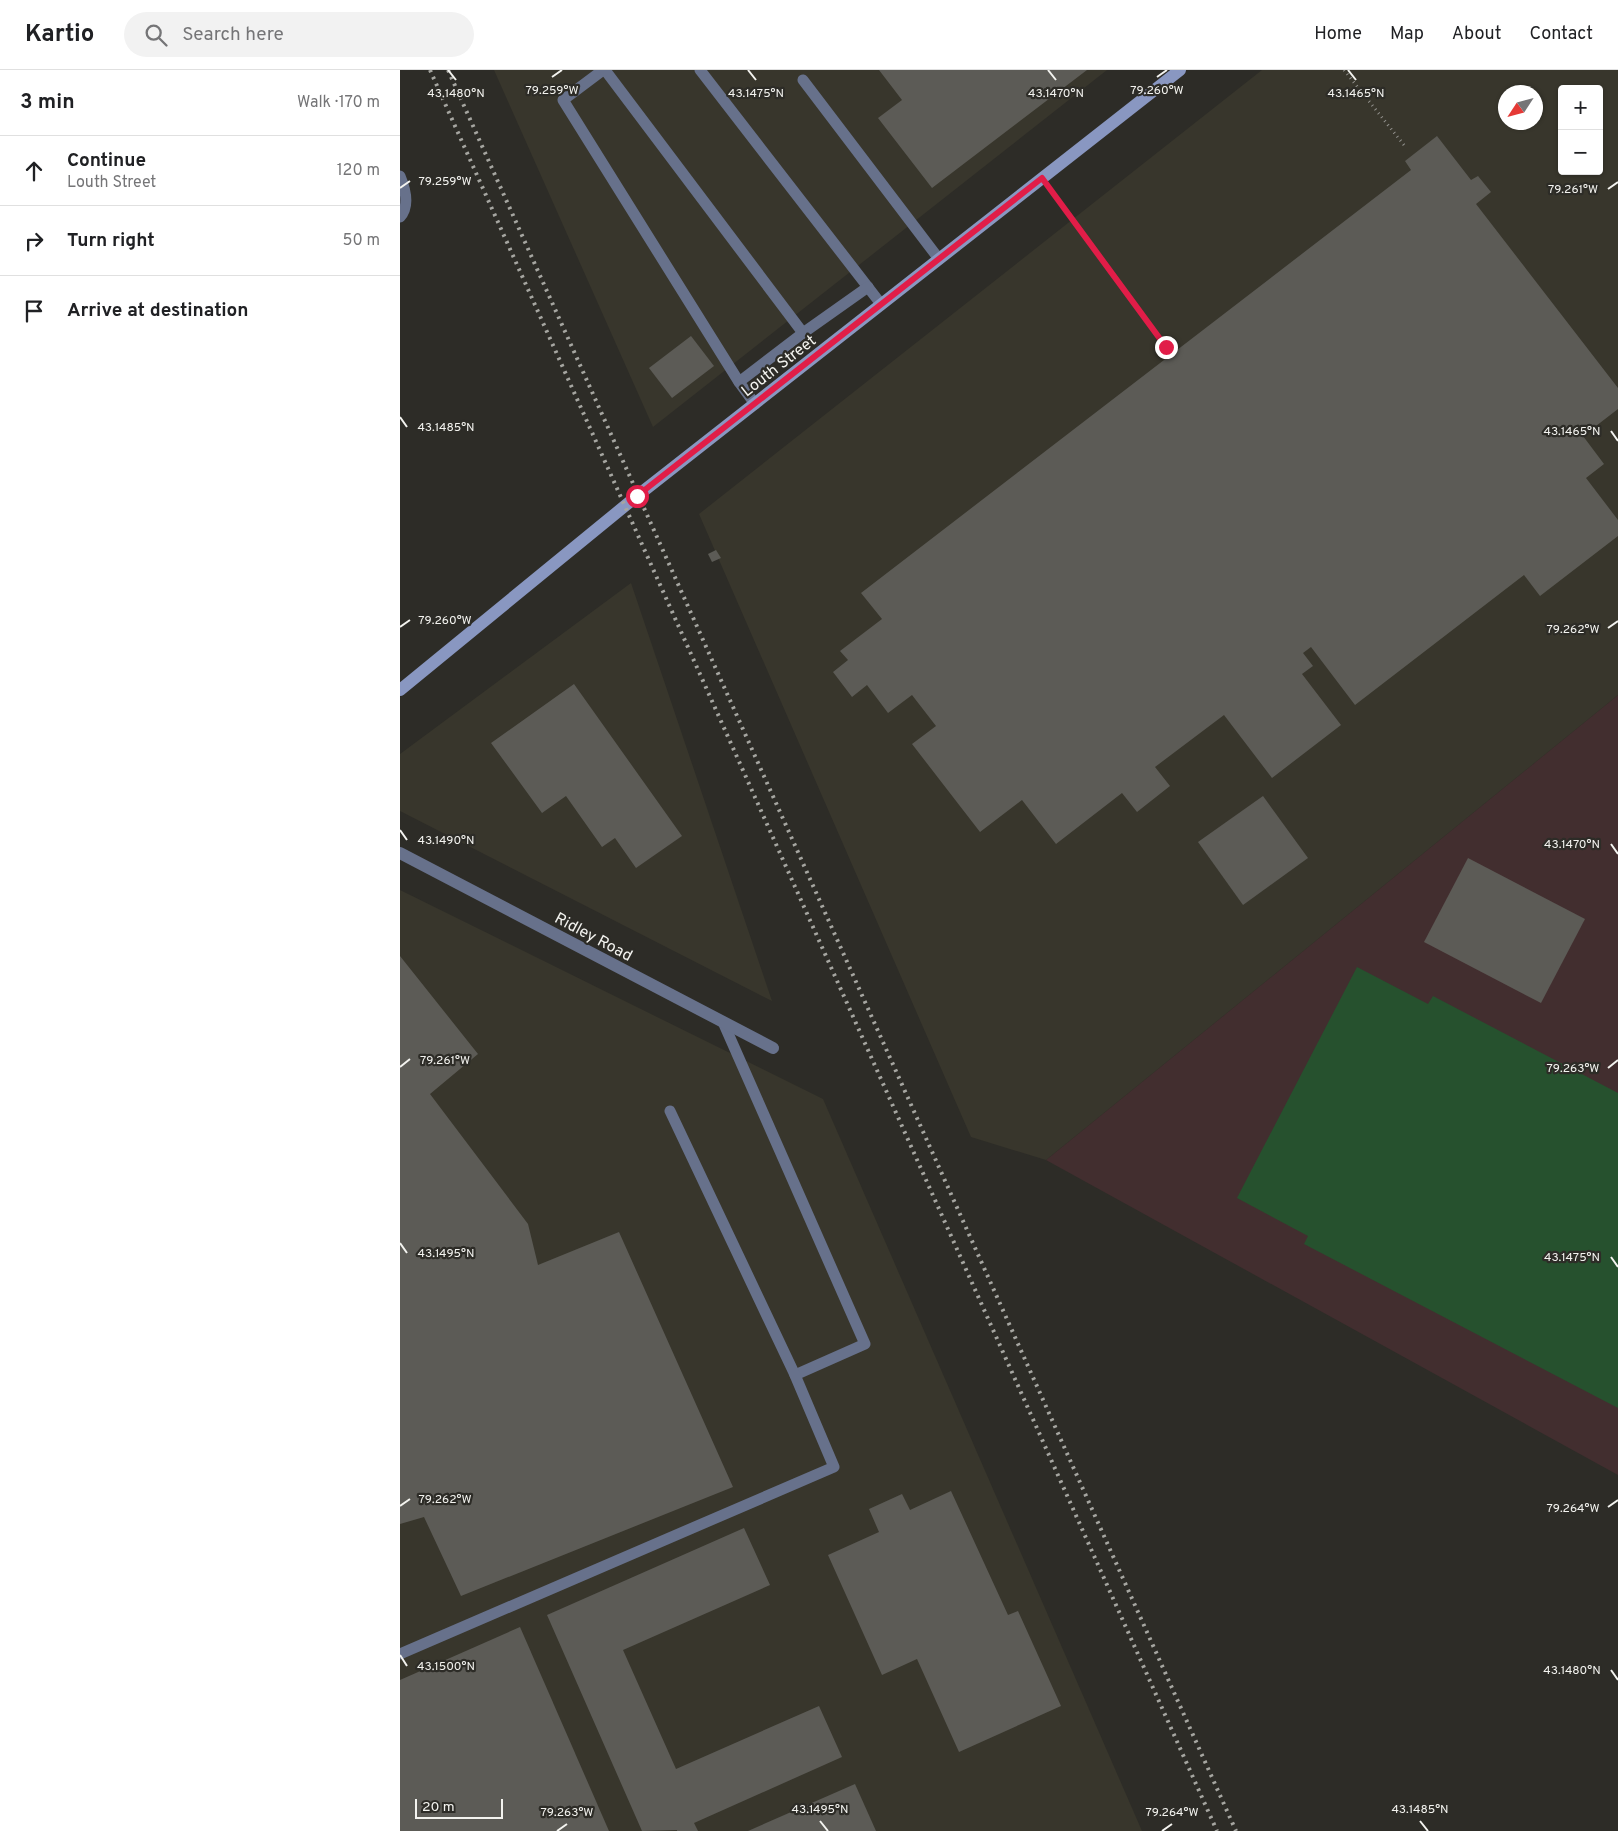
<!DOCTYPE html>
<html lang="en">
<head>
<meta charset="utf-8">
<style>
  :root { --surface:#fff; --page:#f2f2f2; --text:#202124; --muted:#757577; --line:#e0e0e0 }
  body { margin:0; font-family:Overpass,sans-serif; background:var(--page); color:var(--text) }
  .controls { position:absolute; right:15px; top:15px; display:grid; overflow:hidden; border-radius:5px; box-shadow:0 1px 4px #0004 }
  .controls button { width:45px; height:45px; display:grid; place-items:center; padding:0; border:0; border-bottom:1px solid var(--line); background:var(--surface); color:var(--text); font:25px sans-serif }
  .compass { position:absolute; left:1098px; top:15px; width:45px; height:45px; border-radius:50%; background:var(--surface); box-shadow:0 1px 4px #0004; rotate:234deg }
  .scale { position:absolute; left:15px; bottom:12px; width:88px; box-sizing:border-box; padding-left:5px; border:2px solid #f3f3ef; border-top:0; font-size:14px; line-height:18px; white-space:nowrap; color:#f3f3ef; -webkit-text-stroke:4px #2d2c27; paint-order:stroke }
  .stop { position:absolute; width:15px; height:15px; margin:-11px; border:4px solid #e11d48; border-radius:50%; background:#fff }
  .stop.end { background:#e11d48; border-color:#fff; box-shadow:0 1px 5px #0008 }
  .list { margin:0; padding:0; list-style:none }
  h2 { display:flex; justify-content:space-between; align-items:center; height:65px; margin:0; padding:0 20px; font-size:21px }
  h2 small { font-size:16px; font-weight:400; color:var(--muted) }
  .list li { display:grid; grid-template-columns:32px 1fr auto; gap:15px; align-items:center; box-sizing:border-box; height:70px; padding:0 20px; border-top:1px solid var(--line) }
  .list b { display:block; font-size:19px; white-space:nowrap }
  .list p { margin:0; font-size:16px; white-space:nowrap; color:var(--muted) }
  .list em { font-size:16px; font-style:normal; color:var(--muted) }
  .icon { flex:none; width:28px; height:28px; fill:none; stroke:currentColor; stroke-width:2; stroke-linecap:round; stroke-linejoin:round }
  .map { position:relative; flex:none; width:1218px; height:1761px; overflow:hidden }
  header { display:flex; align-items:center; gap:30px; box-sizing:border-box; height:70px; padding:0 25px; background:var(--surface); border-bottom:1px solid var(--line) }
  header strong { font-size:24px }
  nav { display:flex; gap:28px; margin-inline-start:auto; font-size:18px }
  .search { width:350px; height:45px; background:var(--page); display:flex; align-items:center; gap:12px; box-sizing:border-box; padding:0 18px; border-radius:28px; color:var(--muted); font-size:19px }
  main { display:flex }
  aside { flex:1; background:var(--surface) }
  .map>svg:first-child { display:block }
</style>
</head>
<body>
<header>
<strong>Kartio</strong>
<div class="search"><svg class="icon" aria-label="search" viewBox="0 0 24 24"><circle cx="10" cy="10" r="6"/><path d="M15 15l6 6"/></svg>Search here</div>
<nav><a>Home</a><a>Map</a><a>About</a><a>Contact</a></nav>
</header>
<main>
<aside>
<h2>3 min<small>Walk · 170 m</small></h2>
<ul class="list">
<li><svg class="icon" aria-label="ahead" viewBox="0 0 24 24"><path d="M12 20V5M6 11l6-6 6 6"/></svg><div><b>Continue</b><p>Louth Street</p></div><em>120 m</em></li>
<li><svg class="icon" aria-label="right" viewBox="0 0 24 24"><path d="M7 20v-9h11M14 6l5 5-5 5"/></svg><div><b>Turn right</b></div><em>50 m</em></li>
<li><svg class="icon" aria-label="arrive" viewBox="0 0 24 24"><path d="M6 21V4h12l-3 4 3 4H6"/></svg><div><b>Arrive at destination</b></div></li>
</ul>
</aside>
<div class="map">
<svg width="1218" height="1761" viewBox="0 0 1218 1761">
  <rect width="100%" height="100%" fill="#2d2c27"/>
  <path fill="#422e2f" d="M1218,625V1405L646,1090Z"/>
  <g fill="#38362c" fill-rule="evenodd">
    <path d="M94,0H707L253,357Z"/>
    <path d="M862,0H1218V625L646,1090L571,1067L299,444ZM1162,19H1199V101H1162ZM1106,22H1136V52H1106Z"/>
    <path d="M231,513L372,931L0,741V684Z"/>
    <path d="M0,820L423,1029L742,1761H0Z"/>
  </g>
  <path fill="#26512e" d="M957,897L1028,934L1033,926L1218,1023V1338L904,1174L908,1166L837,1128Z"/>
  <g fill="#5c5b56">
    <path d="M479,0H687L532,118L478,48L502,30Z"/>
    <path d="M1037,66L1071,110L1078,106L1091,122L1076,134L1218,318V339L1183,366L1204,394L1186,408L1218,450V466L1140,526L1124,505L955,635L911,577L903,583L913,596L902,604L941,655L872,708L824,645L755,697L770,716L737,742L722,723L656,774L622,730L580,762L512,674L536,656L512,625L488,643L467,615L452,627L433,602L448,590L440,581L482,549L461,523L1011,100L1005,91Z"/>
    <path d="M291,266L314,296L272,328L249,298Z"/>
    <path d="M316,480L321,488L312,492L308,484Z"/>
    <path d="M174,614L282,766L236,798L215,768L202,777L166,726L142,743L91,673Z"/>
    <path d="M863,726L908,788L843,835L798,772Z"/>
    <path d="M1068,788L1185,849L1141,933L1024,872Z"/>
    <path d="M0,886L78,984L30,1024L128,1154L138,1195L219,1162L333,1417L61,1526L24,1447L0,1454Z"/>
    <path d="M551,1421L608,1545L618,1541L661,1636L559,1682L517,1589L482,1605L428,1485L479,1462L469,1439L502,1424L510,1440Z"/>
    <path d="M344,1458L370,1515L223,1580L276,1699L419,1636L442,1687L294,1753L298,1761H277V1760L242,1761L147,1545Z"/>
    <path d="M120,1557L209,1761H0V1610Z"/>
    <path d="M455,1714L476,1761H348Z"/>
  </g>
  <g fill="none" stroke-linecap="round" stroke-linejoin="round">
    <g stroke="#92918d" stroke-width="3" stroke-dasharray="1 4" stroke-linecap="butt">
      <path d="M944,0L1004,75"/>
      <path d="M654,124L766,277"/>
    </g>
    <g stroke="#67718b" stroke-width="11">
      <path d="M203,0L163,30L339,312"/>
      <path d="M205,0L403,263"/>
      <path d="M300,0L481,234"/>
      <path d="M403,10L539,189"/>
      <path d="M0,106C5,118 10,136 0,147"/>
      <path d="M355,334L339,312L403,263L468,217"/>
      <path d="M323,952L465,1274L395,1305"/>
      <path d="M0,1584L434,1397L395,1305L270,1041"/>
    </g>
    <path stroke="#67718b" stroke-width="12" d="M0,783L373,978"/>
    <path stroke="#8997c1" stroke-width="12" d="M0,620L237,426L780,0"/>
    <g stroke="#a6a6a1" stroke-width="4" stroke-dasharray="2.5 5" stroke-linecap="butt">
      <path d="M30,0L817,1761"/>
      <path d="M48,0L836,1761"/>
    </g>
  </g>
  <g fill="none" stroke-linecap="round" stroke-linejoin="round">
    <path stroke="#e11d48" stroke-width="6" d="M237,426L642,108L766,277"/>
  </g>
  <path fill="none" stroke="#f3f3ef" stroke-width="2" d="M48,0L56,10M348,0L356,10M648,0L656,10M948,0L956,10M152,7L162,0M757,7L767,0M0,118L10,111M1208,119L1218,112M0,347L7,357M1211,361L1218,371M0,557L10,550M1208,558L1218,551M0,760L7,770M1211,774L1218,784M0,997L10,989M1208,998L1218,990M0,1173L7,1183M1211,1187L1218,1197M0,1436L10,1429M1208,1437L1218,1430M0,1585L7,1596M1211,1600L1218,1610M420,1751L428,1761M1020,1751L1028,1761M157,1761L167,1754M762,1761L772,1754"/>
  <g text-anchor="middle" stroke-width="4.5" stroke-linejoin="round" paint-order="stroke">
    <g font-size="16" fill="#f3f3ef" stroke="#2d2c27">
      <text transform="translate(378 295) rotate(-38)" y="6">Louth Street</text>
      <text transform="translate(194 866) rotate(28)" y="6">Ridley Road</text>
    </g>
  </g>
  <g font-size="12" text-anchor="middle" fill="#f3f3ef" stroke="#2d2c27" stroke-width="4.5" stroke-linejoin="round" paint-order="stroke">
    <text x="152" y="24">79.259°W</text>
    <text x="757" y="24">79.260°W</text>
    <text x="56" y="27">43.1480°N</text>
    <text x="356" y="27">43.1475°N</text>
    <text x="656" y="27">43.1470°N</text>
    <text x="956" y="27">43.1465°N</text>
    <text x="45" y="115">79.259°W</text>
    <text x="1173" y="123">79.261°W</text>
    <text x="46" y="361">43.1485°N</text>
    <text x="1172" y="365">43.1465°N</text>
    <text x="45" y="554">79.260°W</text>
    <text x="1173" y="563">79.262°W</text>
    <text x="46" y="774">43.1490°N</text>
    <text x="1172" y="778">43.1470°N</text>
    <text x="45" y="994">79.261°W</text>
    <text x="1173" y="1002">79.263°W</text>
    <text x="46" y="1187">43.1495°N</text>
    <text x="1172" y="1191">43.1475°N</text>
    <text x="45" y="1433">79.262°W</text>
    <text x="1173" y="1442">79.264°W</text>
    <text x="46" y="1600">43.1500°N</text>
    <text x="1172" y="1604">43.1480°N</text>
    <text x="420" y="1743">43.1495°N</text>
    <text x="1020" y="1743">43.1485°N</text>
    <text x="167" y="1746">79.263°W</text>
    <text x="772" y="1746">79.264°W</text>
  </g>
</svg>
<div class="controls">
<button>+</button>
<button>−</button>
</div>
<svg class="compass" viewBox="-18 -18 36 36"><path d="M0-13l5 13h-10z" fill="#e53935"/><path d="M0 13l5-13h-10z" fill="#757577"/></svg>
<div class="scale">20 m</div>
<div class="stop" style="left:237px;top:426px"></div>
<div class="stop end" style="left:766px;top:277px"></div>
</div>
</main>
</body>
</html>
